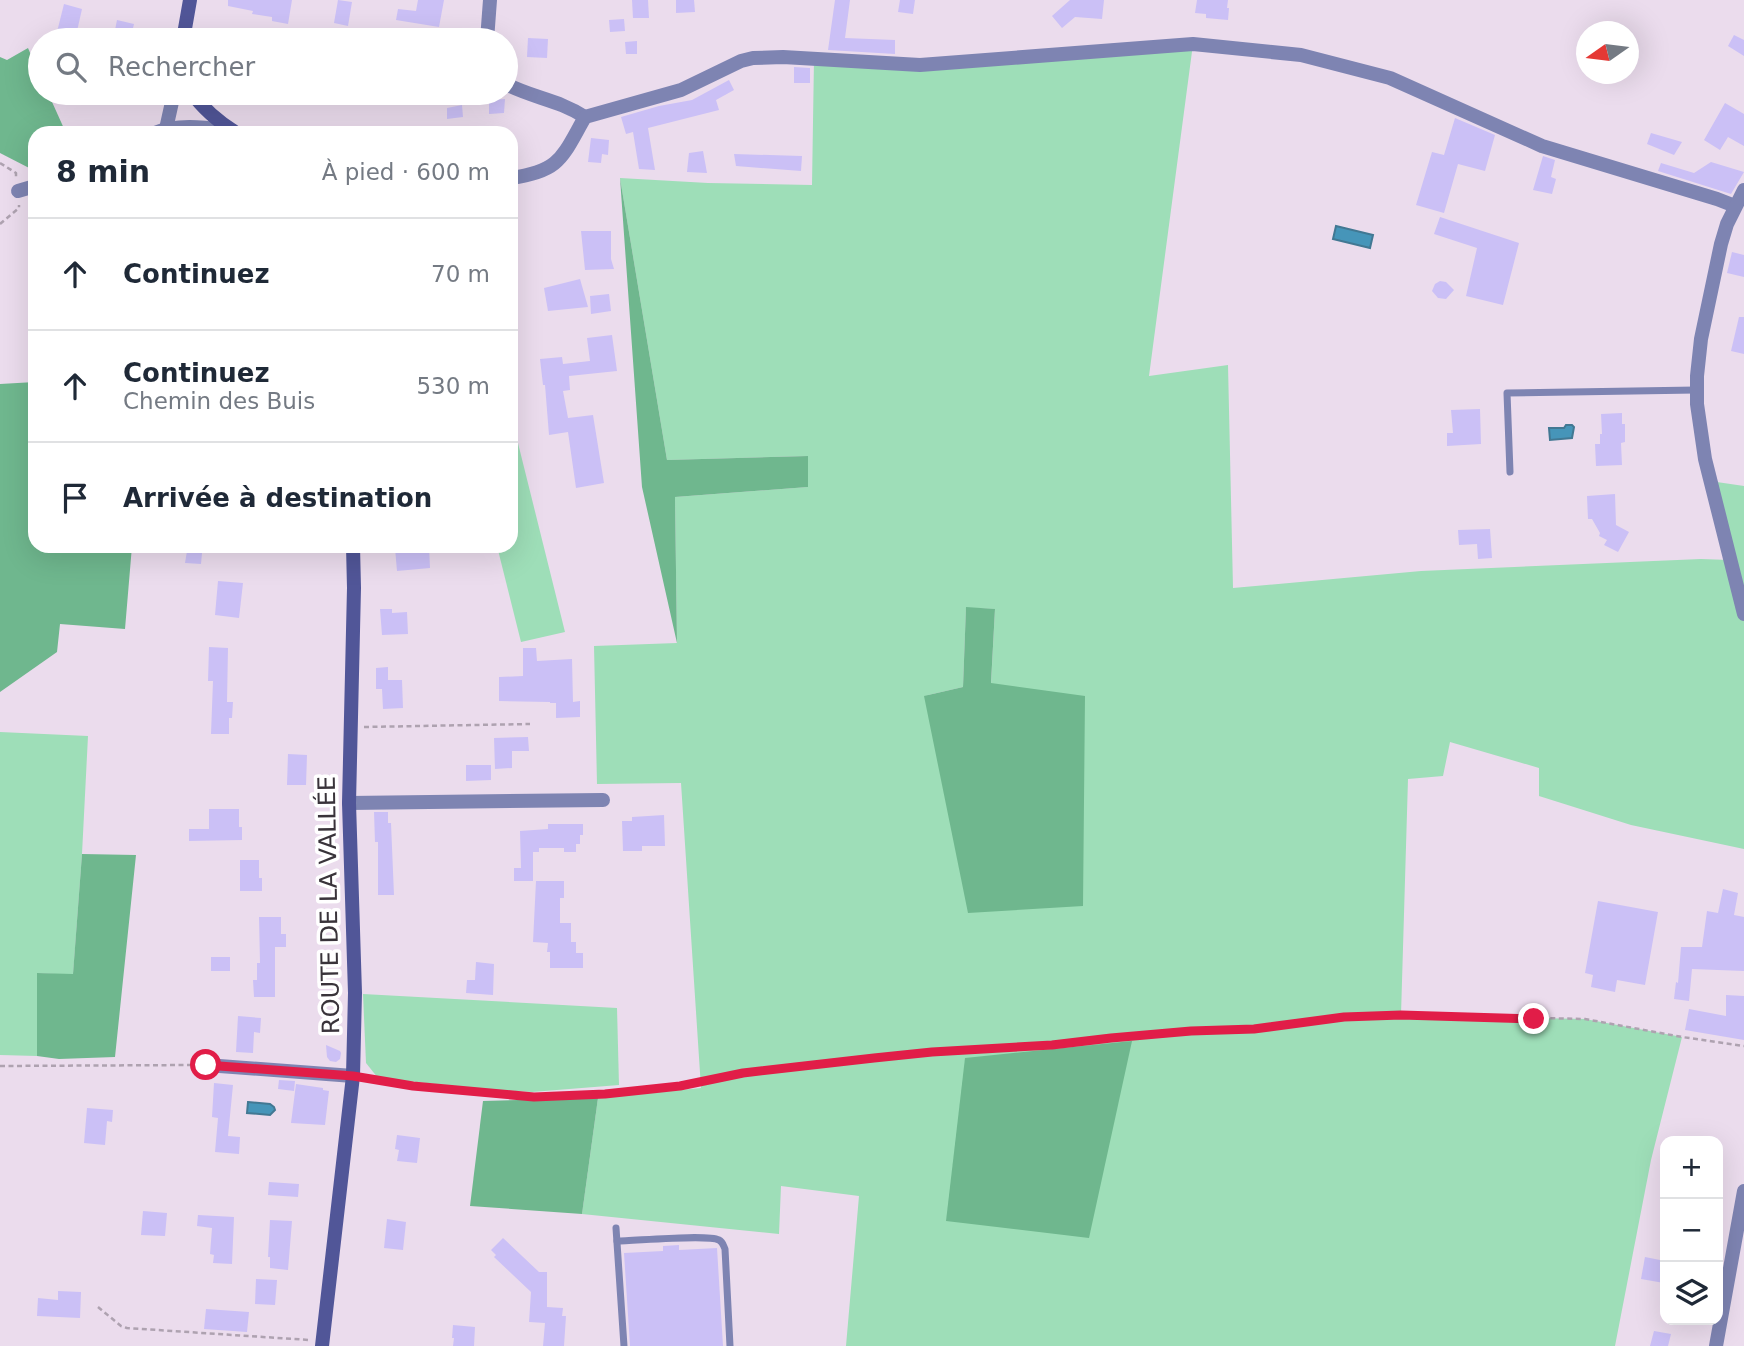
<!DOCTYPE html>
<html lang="fr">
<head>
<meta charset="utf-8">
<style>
  :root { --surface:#fff; --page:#f2f2f3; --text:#1f2937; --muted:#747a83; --line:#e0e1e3 }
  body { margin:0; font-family:"DejaVu Sans",sans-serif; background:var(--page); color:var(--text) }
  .controls { position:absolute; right:21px; bottom:21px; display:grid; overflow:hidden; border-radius:14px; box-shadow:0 7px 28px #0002 }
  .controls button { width:63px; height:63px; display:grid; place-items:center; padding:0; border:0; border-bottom:2px solid var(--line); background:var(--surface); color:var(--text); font:35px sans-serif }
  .compass { position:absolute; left:1576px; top:21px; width:63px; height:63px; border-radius:50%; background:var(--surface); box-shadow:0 7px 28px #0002; rotate:256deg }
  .stop { position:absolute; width:21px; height:21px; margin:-16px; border:5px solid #e11d48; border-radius:50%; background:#fff }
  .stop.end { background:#e11d48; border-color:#fff; box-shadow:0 2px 7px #0008 }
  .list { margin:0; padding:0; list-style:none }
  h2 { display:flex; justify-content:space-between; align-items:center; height:91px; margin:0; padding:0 28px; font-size:30px }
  h2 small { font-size:23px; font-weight:400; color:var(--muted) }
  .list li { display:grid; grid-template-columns:46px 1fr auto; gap:21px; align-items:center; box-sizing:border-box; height:112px; padding:0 28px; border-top:2px solid var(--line) }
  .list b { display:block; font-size:26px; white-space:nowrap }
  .list p { margin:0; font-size:23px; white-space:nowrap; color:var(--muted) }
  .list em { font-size:23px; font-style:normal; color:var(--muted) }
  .icon { flex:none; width:38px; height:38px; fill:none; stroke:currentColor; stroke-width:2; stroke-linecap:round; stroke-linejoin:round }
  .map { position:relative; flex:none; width:1744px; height:1346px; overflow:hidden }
  .search { position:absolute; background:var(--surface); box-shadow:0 7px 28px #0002; left:28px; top:28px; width:490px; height:77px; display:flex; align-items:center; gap:18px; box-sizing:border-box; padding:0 24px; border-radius:38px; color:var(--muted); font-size:26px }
  .panel { position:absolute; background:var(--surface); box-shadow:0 7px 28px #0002; left:28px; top:126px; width:490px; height:427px; border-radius:21px }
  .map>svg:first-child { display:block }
</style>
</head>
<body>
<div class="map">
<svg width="1744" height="1346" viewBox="0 0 1744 1346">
  <rect width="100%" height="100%" fill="#ebdced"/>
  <g fill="#9edeb8" fill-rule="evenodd">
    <path d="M1193,44L1149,376L1228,365L1233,588L1421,571L1701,559L1729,560L1710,481L1744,486V849L1631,825L1539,796V768L1450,742L1443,776L1408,779L1401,1015L1585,1019L1682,1037L1651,1160L1615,1346H846L859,1196L781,1186L779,1234L582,1214L598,1098L701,1088L681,783L597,784L594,646L677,643L675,497L808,487V456L667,460L620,178L708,183L812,185L814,59L920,65ZM966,608L995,609L991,684L924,696L963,687Z"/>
    <path d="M512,419L565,632L521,642L497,546H511Z"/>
    <path d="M0,732L88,736L82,854L73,975L37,973V1056L0,1055Z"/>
    <path d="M363,994L617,1008L619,1085L532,1092L484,1089L378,1078L366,1063Z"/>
  </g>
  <g fill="#6fb78e">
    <path d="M28,48L40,76V93H48L66,133H35V171L0,153V57L7,60Z"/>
    <path d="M620,178L667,460L808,456V487L675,497L677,643L642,487Z"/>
    <path d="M35,382V546H132L125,629L60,624L57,652L0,692V384Z"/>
    <path d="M966,607L995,609L991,683L1085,696L1083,906L968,913L924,696L963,687Z"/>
    <path d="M82,854L136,855L115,1057L59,1059L37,1056V973L73,974Z"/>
    <path d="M1132,1041L1089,1238L946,1221L965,1058Z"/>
    <path d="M598,1098L582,1214L470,1206L483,1101Z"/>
  </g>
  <g fill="#4695b9" stroke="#427893" stroke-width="2">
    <path d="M1336,226L1373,235L1370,248L1333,239Z"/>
    <path d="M1566,425H1572L1574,427L1572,438L1550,440L1549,428H1564Z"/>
    <path d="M248,1102L270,1104L274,1107L275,1110L270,1115L247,1113Z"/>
  </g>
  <g fill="#cbc0f6">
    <path d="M228,0H292L288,24L272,21V17L252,14L253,11L228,6Z"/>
    <path d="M338,0L352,2L348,26L334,23Z"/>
    <path d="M418,0H444L439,27L396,20L398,9L416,11Z"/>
    <path d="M632,0H648L649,18H633Z"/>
    <path d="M676,0H694L695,12L676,13Z"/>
    <path d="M835,0H850L845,38L895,40V54L828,50Z"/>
    <path d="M900,0H915L913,14L898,12Z"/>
    <path d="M1070,0H1104L1102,19L1075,17L1062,28L1052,16Z"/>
    <path d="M1197,0H1228L1227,8H1229L1228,20L1206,18V14L1195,13Z"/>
    <path d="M64,4L82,9L75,40L56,36Z"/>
    <path d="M624,19L625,31L610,32L609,20Z"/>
    <path d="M117,20L134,24L130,40H113Z"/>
    <path d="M1734,35L1744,40V56L1728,46Z"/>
    <path d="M528,38L548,39L547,58L527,57Z"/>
    <path d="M637,41V54H626L625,42Z"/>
    <path d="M794,67L810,68V83H794Z"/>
    <path d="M729,80L734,90L716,100L719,110L648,128L655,170L639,169L633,132L626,134L621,117L659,106L692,100Z"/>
    <path d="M505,99L504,113L489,114V100Z"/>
    <path d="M1725,103L1744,114V146L1728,137L1720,150L1704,140Z"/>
    <path d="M462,105L463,117L447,119V108Z"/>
    <path d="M1455,118L1495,135L1485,171L1458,164L1444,213L1416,205L1432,152L1444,155Z"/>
    <path d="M1651,133L1682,142L1674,155L1647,144Z"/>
    <path d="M591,138L609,140L608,155L602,154L601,163L588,162Z"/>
    <path d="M703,151L707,173L687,172L689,153Z"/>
    <path d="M734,154L802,156L801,171L736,166Z"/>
    <path d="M1543,156L1555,160L1551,177L1556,179L1552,194L1533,190Z"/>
    <path d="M1711,162L1744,172L1731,194L1658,171L1661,163L1694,173Z"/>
    <path d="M1440,217L1519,243L1503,305L1466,296L1477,248L1434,234Z"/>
    <path d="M581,231H611V259L614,269L585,270Z"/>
    <path d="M1732,252L1744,255V277L1727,273Z"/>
    <path d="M580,279L588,307L548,311L544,288Z"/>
    <path d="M1440,281L1446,282L1454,290L1446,299L1438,298L1432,291L1435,284Z"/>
    <path d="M609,294L611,311L591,314L590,296Z"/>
    <path d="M1739,317H1744V354L1731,351Z"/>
    <path d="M612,335L617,371L569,376L570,390L563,391L568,418L593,415L604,483L576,488L568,432L549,435L545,385H543L540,359L562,357L563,364L590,361L587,338Z"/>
    <path d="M1480,409L1481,444L1447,446V433H1453L1451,410Z"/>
    <path d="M1622,413V424H1625V442L1621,443L1622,465L1596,466L1595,444H1600V434H1602L1601,414Z"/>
    <path d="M1615,494L1616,525L1629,532L1618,552L1604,545L1607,540L1599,536L1600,533L1592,519H1588L1587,496Z"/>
    <path d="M1490,529L1492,558L1478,559L1477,544L1459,545L1458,530Z"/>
    <path d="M429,546L430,568L397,571L395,548Z"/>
    <path d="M187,551L202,553L201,564L185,563Z"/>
    <path d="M218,581L243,583L239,618L215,615Z"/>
    <path d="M380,609H392V613L407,612L408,634L382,635Z"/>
    <path d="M209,647L228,648L227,702H233L232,718H229V734H211L213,681H208Z"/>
    <path d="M523,648H536L537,661L572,659L573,702L580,701V717L556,718V703H550V702L499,701V677L523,676Z"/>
    <path d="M388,667V680H402L403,708L383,709L382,689H376V668Z"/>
    <path d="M528,737L529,751H512V768L495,769L494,738Z"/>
    <path d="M288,754L307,755L306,785H287Z"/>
    <path d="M466,765H491V780L466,781Z"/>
    <path d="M209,809H239V827H242V840L189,841V829H209Z"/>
    <path d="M374,812H388V823H391L394,895H378V842H375Z"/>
    <path d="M664,815L665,846H642V851H623L622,821H632V817Z"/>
    <path d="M548,824H583V835H580V844H576V852H564V848H539V852H533V881H514V868H521L520,831L548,829Z"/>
    <path d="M240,860H259V878H262V891H240Z"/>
    <path d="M536,881H564V898H560V923H571V942H576V953H583V968H550V952H547L548,943L533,942Z"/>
    <path d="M1723,889L1738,893L1734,915L1744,917V971L1692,969L1689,1001L1674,999L1676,982L1678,983L1681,947H1702L1707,911L1718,913Z"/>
    <path d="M1598,901L1658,912L1645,985L1617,980L1615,992L1591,987L1593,975L1585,973Z"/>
    <path d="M259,917H281V934H286V947H275V997H254L253,980H257V963H260Z"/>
    <rect x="211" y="957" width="19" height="14"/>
    <path d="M476,962L494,964L493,995L466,993L467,980H475Z"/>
    <path d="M1726,995L1744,996V1040L1685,1030L1689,1009L1726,1016Z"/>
    <path d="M238,1016L261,1018L260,1033L254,1032L253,1053L236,1052Z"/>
    <path d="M326,1045L340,1051L341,1053L340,1059L336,1062L330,1061L327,1057Z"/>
    <path d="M279,1080L295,1081L294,1091L278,1089Z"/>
    <path d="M214,1083L233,1085L228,1136L240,1137L239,1154L215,1152L218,1118L212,1117Z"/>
    <path d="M296,1084L323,1088V1090L329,1091L325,1125L291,1123Z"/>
    <path d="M87,1108L113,1110L112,1122L107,1121L105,1145L84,1143Z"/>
    <path d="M397,1135L420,1138L417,1163L397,1161L399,1150L395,1149Z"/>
    <path d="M269,1182L299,1184L298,1197L268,1195Z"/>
    <path d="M143,1211L167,1213L165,1236L141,1235Z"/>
    <path d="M198,1215L234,1217L232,1264L213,1263L214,1255L210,1254L212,1228L197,1226Z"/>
    <path d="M387,1219L406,1222L403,1250L384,1248Z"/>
    <path d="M270,1220L292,1221L288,1270L270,1268V1257H268Z"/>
    <path d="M503,1238L539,1272H547V1307L563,1308L562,1316H566L564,1346H543L545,1323L529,1322L531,1292L494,1257L496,1255L491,1250Z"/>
    <path d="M679,1245V1250L717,1248L723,1346H630L624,1253L663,1251V1246Z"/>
    <path d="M1645,1257L1665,1261L1664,1283L1641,1279Z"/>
    <path d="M256,1279L277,1280L275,1305L255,1304Z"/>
    <path d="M58,1291L81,1292L80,1318L37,1316L38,1298L58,1300Z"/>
    <path d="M206,1309L249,1312L247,1332L204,1329Z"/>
    <path d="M453,1325L475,1327L474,1346H453L454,1338H452Z"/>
    <path d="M1654,1331L1671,1334L1668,1346H1650Z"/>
  </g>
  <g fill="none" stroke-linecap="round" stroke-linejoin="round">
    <g stroke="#aea2b0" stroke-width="2.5" stroke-dasharray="5 3.5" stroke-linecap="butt">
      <path d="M0,163L16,173V177"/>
      <path d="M0,224L19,208V205"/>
      <path d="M364,727L530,724"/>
      <path d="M0,1066L192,1065"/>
      <path d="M366,1079L413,1086L535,1097L605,1094L680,1086L743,1073L874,1058L932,1052L1052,1045L1111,1038L1191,1031L1254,1029L1344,1018L1401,1015L1585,1019L1682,1037L1744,1046"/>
      <path d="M98,1307L121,1326L127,1328L309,1340"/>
    </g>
    <g stroke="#7e84b2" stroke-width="7">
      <path d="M1510,472L1507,393L1696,390"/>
      <path d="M616,1228L624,1346"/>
      <path d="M617,1241C634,1241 707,1234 719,1240C723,1242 723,1245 725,1249L730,1346"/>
    </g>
    <g stroke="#7e84b2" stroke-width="14">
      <path d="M487,40L490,0"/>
      <path d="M506,84C533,98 559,100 585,117"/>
      <path d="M166,129L174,93"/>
      <path d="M155,133C179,123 208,128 233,131"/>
      <path d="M511,178C561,171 562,157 585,117L681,90L741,61L753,58L783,57L920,65L1193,44L1301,55L1390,78L1542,146L1717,199L1735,206"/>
      <path d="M1744,190L1727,224L1721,244L1701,339L1697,376V404L1705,459L1744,614"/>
      <path d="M18,191L35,186"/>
      <path d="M349,803L603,800"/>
      <path d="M206,1065L353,1076"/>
      <path d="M1716,1346L1744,1191"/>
    </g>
    <g stroke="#515698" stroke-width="14">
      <path d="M183,40L190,0"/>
      <path d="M192,93C204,110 219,122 236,133"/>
      <path d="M322,1346L353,1076L355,993L349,803L354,588L353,546"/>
    </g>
  </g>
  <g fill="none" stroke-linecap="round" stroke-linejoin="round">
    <path stroke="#e11d48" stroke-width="9" d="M206,1065L353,1076L413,1086L534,1097L605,1094L680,1086L743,1073L874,1058L932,1052L1052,1045L1111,1038L1191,1031L1254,1029L1344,1017L1401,1015L1534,1019"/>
  </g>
  <g text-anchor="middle" stroke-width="7" stroke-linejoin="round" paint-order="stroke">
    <g font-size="24" fill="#39333a" stroke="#fff">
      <text transform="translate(329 905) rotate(-91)" y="8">ROUTE DE LA VALLÉE</text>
    </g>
  </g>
</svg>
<div class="controls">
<button>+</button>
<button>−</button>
<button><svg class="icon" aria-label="layers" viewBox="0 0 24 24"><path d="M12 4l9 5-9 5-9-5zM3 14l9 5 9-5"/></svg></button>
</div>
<svg class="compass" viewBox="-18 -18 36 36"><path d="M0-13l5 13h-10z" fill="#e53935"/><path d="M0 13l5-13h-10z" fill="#747a83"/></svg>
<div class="stop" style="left:206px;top:1065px"></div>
<div class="stop end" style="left:1534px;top:1019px"></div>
<div class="search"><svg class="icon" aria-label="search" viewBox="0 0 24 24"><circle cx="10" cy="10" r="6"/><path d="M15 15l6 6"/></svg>Rechercher</div>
<section class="panel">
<h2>8 min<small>À pied · 600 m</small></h2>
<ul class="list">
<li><svg class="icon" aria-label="ahead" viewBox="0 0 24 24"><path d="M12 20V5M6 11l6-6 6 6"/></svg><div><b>Continuez</b></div><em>70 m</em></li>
<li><svg class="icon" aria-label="ahead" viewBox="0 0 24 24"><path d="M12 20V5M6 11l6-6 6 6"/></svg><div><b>Continuez</b><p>Chemin des Buis</p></div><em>530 m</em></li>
<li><svg class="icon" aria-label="arrive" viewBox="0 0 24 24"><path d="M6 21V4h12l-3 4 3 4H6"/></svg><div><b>Arrivée à destination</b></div></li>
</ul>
</section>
</div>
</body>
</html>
